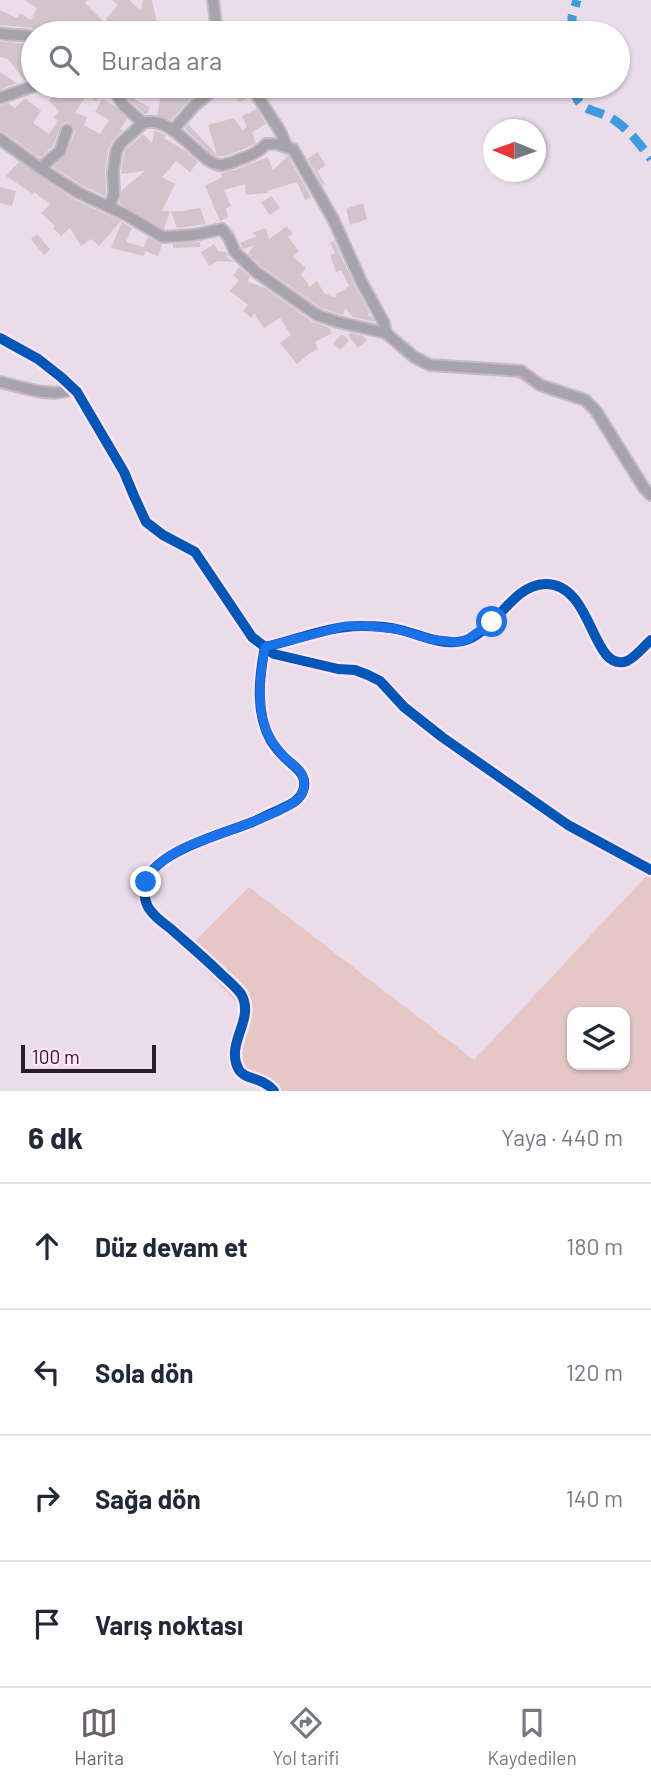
<!DOCTYPE html>
<html lang="tr">
<head>
<meta charset="utf-8">
<style>
  :root { --surface:#fff; --page:#f6f6f7; --text:#1f2937; --muted:#747a83; --line:#e0e1e3; --accent:#6c606a }
  body { margin:0; font-family:Barlow,sans-serif; background:var(--page); color:var(--text) }
  .controls { position:absolute; right:21px; bottom:21px; display:grid; overflow:hidden; border-radius:14px; box-shadow:0 2px 5px #0004 }
  .controls button { width:63px; height:63px; display:grid; place-items:center; padding:0; border:0; border-bottom:2px solid var(--line); background:var(--surface); color:var(--text); font:35px sans-serif }
  .compass { position:absolute; left:483px; top:119px; width:63px; height:63px; border-radius:50%; background:var(--surface); box-shadow:0 2px 5px #0004; rotate:271deg }
  .scale { position:absolute; left:21px; bottom:18px; width:135px; box-sizing:border-box; padding-left:7px; border:4px solid #271d26; border-top:0; font-size:19px; line-height:24px; white-space:nowrap; color:#271d26; -webkit-text-stroke:5px #ffe3fa; paint-order:stroke }
  .stop { position:absolute; width:21px; height:21px; margin:-16px; border:5px solid #1a73e8; border-radius:50%; background:#fff }
  .stop.end { background:#1a73e8; border-color:#fff; box-shadow:0 2px 7px #0008 }
  .list { margin:0; padding:0; list-style:none }
  h2 { display:flex; justify-content:space-between; align-items:center; height:91px; margin:0; padding:0 28px; font-size:30px }
  h2 small { font-size:23px; font-weight:400; color:var(--muted) }
  .list li { display:grid; grid-template-columns:46px 1fr auto; gap:21px; align-items:center; box-sizing:border-box; height:126px; padding:0 28px; border-top:2px solid var(--line) }
  .list b { display:block; font-size:26px; white-space:nowrap }
  .list em { font-size:23px; font-style:normal; color:var(--muted) }
  .icon { flex:none; width:38px; height:38px; fill:none; stroke:currentColor; stroke-width:2; stroke-linecap:round; stroke-linejoin:round }
  .map { position:relative; flex:none; width:651px; height:1091px; overflow:hidden }
  .search { position:absolute; background:var(--surface); box-shadow:0 2px 5px #0004; left:21px; right:21px; top:21px; height:77px; display:flex; align-items:center; gap:18px; box-sizing:border-box; padding:0 24px; border-radius:38px; color:var(--muted); font-size:26px }
  .sheet { height:595px; background:var(--surface) }
  nav { display:flex; justify-content:space-around; align-items:center; box-sizing:border-box; height:98px; border-top:2px solid var(--line); background:var(--surface); font-size:19px; color:var(--muted) }
  nav a { display:grid; justify-items:center; gap:4px }
  nav .on { color:var(--accent) }
  .map>svg:first-child { display:block }
</style>
</head>
<body>
<div class="map">
<svg width="651" height="1091" viewBox="0 0 651 1091">
  <rect width="100%" height="100%" fill="#ebdce9"/>
  <path fill="#e5c7c6" fill-rule="evenodd" d="M651,871V1091H266L228,1057L240,1006L186,950L249,887L474,1060ZM572,1012H625V1065H572Z"/>
  <g fill="#d3c4cc">
    <path d="M24,0H87L85,3L107,25L101,33H40L31,28L0,25V10L17,18L20,13L31,20L37,8Z"/>
    <path d="M112,0H129L141,11L143,0H152L157,24L189,29L188,33H167L151,30V33H113L106,19L118,5Z"/>
    <path d="M0,41L33,45V78L25,81L8,59L0,57Z"/>
    <path d="M0,72L17,83L0,90Z"/>
    <path d="M63,86H101L105,94L95,101L87,94L75,113L87,117L84,125L100,134L109,120L95,112L102,99L115,106L127,119L120,129L122,131L113,140L108,150L105,171L106,193L105,196L83,186L53,167L67,153L75,132L74,128L70,123L65,122L61,125L53,146L40,158L5,133L0,131V106L8,103L15,108L25,98L41,111L33,123L49,134L58,121L54,117L59,111L49,101Z"/>
    <path d="M120,86H135L140,89L134,99L150,107L147,114H145L129,100L125,93L127,91Z"/>
    <path d="M163,86H189L186,96L190,99L171,120L157,115Z"/>
    <path d="M230,86H243L249,97L239,102Z"/>
    <path d="M257,109L266,124L252,132L256,143L246,148L226,156H217L211,153L185,129L188,124L217,155L208,125L234,118L242,130L247,127L242,116Z"/>
    <path d="M154,130L166,135L164,138L186,151L198,162L190,172L176,161L162,177L175,184L162,211H170L164,229L119,203L122,190L145,171L121,174L124,154L126,149L143,134L152,143Z"/>
    <path d="M317,152L326,165L317,171L325,184L323,186L308,159Z"/>
    <path d="M288,156L311,197L305,200L297,182L267,191L268,193L246,195L245,184L224,190L231,206L226,209L228,217L220,221L205,186L222,177L221,173L235,170L268,157L273,170Z"/>
    <path d="M19,162L75,200L121,221L99,246L91,239L81,246L70,228L61,236L53,228L55,226L41,213L50,204L34,192L33,194L6,176Z"/>
    <path d="M0,187L16,191L12,206L0,203Z"/>
    <path d="M271,196L280,208L270,215L261,203Z"/>
    <path d="M363,203L367,219L350,225L346,209Z"/>
    <path d="M200,208L206,224L177,228L171,211H182Z"/>
    <path d="M122,222L132,228L126,242L144,247L148,237L162,245L158,256L145,251L144,256L111,248Z"/>
    <path d="M287,226L293,234L288,237L299,251L293,257L306,268L301,274L310,287L317,281L324,293L335,298L337,293H339L349,286L341,270L336,272L330,255L335,253L330,243L334,241L354,284L370,313L367,315L372,317L375,322L353,317L345,308L343,315L321,308L261,266L248,254L254,245L243,249L240,243L257,236L252,233L266,228L269,239Z"/>
    <path d="M37,234L50,249L44,255L31,239Z"/>
    <path d="M200,242V247L173,248V244Z"/>
    <path d="M214,244L218,251L226,252L228,255L225,256L235,262L218,261L209,266L201,252Z"/>
    <path d="M239,267L250,277L247,281L265,288L313,322L328,327L332,333L315,342L318,349L309,354L297,364L280,343L291,335L280,318L264,328L254,313L251,318L243,311L248,305L230,291L239,280L233,276Z"/>
    <path d="M351,333L363,336L367,340L358,348L348,335Z"/>
    <path d="M342,334L349,340L340,350L333,343Z"/>
  </g>
  <g fill="none" stroke-linecap="round" stroke-linejoin="round">
    <g stroke="#c6bbc5" stroke-width="14">
      <g id="minor">
        <path d="M213,0L217,33"/>
        <path d="M0,33C11,36 22,34 33,37"/>
        <path d="M109,86L116,93L123,105L143,123C147,122 150,121 154,122C180,125 203,166 222,165C227,164 234,162 238,160C248,157 260,151 266,144H276L293,149L333,219L361,281L384,323L386,333"/>
        <path d="M251,86L280,131L287,147"/>
        <path d="M0,98L34,86"/>
        <path d="M173,130L195,105L218,86"/>
        <path d="M0,139L43,170L79,193L126,215L163,237L194,235L222,229L229,238L235,252L256,272L317,315L338,322L386,333L414,357L430,365L521,371L540,385L585,400L596,411L644,488L651,495"/>
        <path d="M40,168L60,151L67,130"/>
        <path d="M109,207L114,194L113,172L116,152L120,144L143,123"/>
        <path d="M0,338L38,359L61,377L77,392L124,472L134,496L146,522L163,535L195,552L252,637L274,654L338,669L355,670L368,675L380,681L404,707L442,737L568,825L651,870"/>
        <path d="M0,382C20,386 55,400 73,388"/>
        <path d="M274,1091C263,1077 245,1080 239,1070C224,1043 256,1020 241,994C236,987 229,981 222,975C206,959 188,944 171,929C163,923 153,916 148,907C145,901 144,893 145,886C149,853 222,834 250,823C260,819 269,814 279,810C288,805 299,802 303,791C309,774 294,767 284,757C279,752 275,747 271,741C255,713 259,677 265,647C297,640 330,625 364,626C376,626 389,627 401,630C421,635 442,646 463,641C495,633 511,585 545,584C594,583 591,674 627,661C636,657 644,646 651,640"/>
      </g>
    </g>
    <use href="#minor" stroke="#a7a3ab" stroke-width="10"/>
    <g stroke="#3d9be0" stroke-width="9" stroke-dasharray="18 9" stroke-linecap="butt">
      <path d="M572,33V17L577,0"/>
      <path d="M574,86C575,115 601,108 617,122C631,132 641,146 651,159"/>
    </g>
    <g stroke="#ffe3fa" stroke-width="15">
      <g id="cycleway">
        <path d="M0,338L38,359L61,377L77,392L124,472L134,496L146,522L163,535L195,552L252,637L274,654L338,669L355,670L368,675L380,681L404,707L442,737L568,825L651,870"/>
        <path d="M274,1091C263,1077 245,1080 239,1070C224,1043 256,1020 241,994C236,987 229,981 222,975C206,959 188,944 171,929C163,923 153,916 148,907C145,901 144,893 145,886C149,853 222,834 250,823C260,819 269,814 279,810C288,805 299,802 303,791C309,774 294,767 284,757C279,752 275,747 271,741C255,713 259,677 265,647C297,640 330,625 364,626C376,626 389,627 401,630C421,635 442,646 463,641C495,633 511,585 545,584C594,583 591,674 627,661C636,657 644,646 651,640"/>
      </g>
    </g>
    <use href="#cycleway" stroke="#0057b8" stroke-width="10"/>
  </g>
  <g fill="none" stroke-linecap="round" stroke-linejoin="round">
    <path stroke="#1a73e8" stroke-width="9" d="M146,882C157,853 204,840 231,830C245,825 291,808 299,798C306,790 306,777 298,769C295,765 290,762 286,759C278,751 272,742 267,732C256,706 260,674 265,647L345,626H366L396,629L430,639L457,642L468,639L492,622"/>
  </g>
</svg>
<div class="controls">
<button><svg class="icon" aria-label="layers" viewBox="0 0 24 24"><path d="M12 4l9 5-9 5-9-5zM3 14l9 5 9-5"/></svg></button>
</div>
<svg class="compass" viewBox="-18 -18 36 36"><path d="M0-13l5 13h-10z" fill="#e53935"/><path d="M0 13l5-13h-10z" fill="#747a83"/></svg>
<div class="scale">100 m</div>
<div class="stop" style="left:492px;top:622px"></div>
<div class="stop end" style="left:146px;top:882px"></div>
<div class="search"><svg class="icon" aria-label="search" viewBox="0 0 24 24"><circle cx="10" cy="10" r="6"/><path d="M15 15l6 6"/></svg>Burada ara</div>
</div>
<section class="sheet">
<h2>6 dk<small>Yaya · 440 m</small></h2>
<ul class="list">
<li><svg class="icon" aria-label="ahead" viewBox="0 0 24 24"><path d="M12 20V5M6 11l6-6 6 6"/></svg><div><b>Düz devam et</b></div><em>180 m</em></li>
<li><svg class="icon" aria-label="left" viewBox="0 0 24 24"><path d="M17 20v-9H6M10 6l-5 5 5 5"/></svg><div><b>Sola dön</b></div><em>120 m</em></li>
<li><svg class="icon" aria-label="right" viewBox="0 0 24 24"><path d="M7 20v-9h11M14 6l5 5-5 5"/></svg><div><b>Sağa dön</b></div><em>140 m</em></li>
<li><svg class="icon" aria-label="arrive" viewBox="0 0 24 24"><path d="M6 21V4h12l-3 4 3 4H6"/></svg><div><b>Varış noktası</b></div></li>
</ul>
</section>
<nav>
<a class="on"><svg class="icon" aria-label="map" viewBox="0 0 24 24"><path d="M3 6l6-2 6 2 6-2v14l-6 2-6-2-6 2zM9 4v14M15 6v14"/></svg>Harita</a>
<a><svg class="icon" aria-label="directions" viewBox="0 0 24 24"><path d="M12 3l9 9-9 9-9-9zM9 14v-3h6M13 9l2 2-2 2"/></svg>Yol tarifi</a>
<a><svg class="icon" aria-label="saved" viewBox="0 0 24 24"><path d="M7 4h10v16l-5-4-5 4z"/></svg>Kaydedilen</a>
</nav>
</body>
</html>
